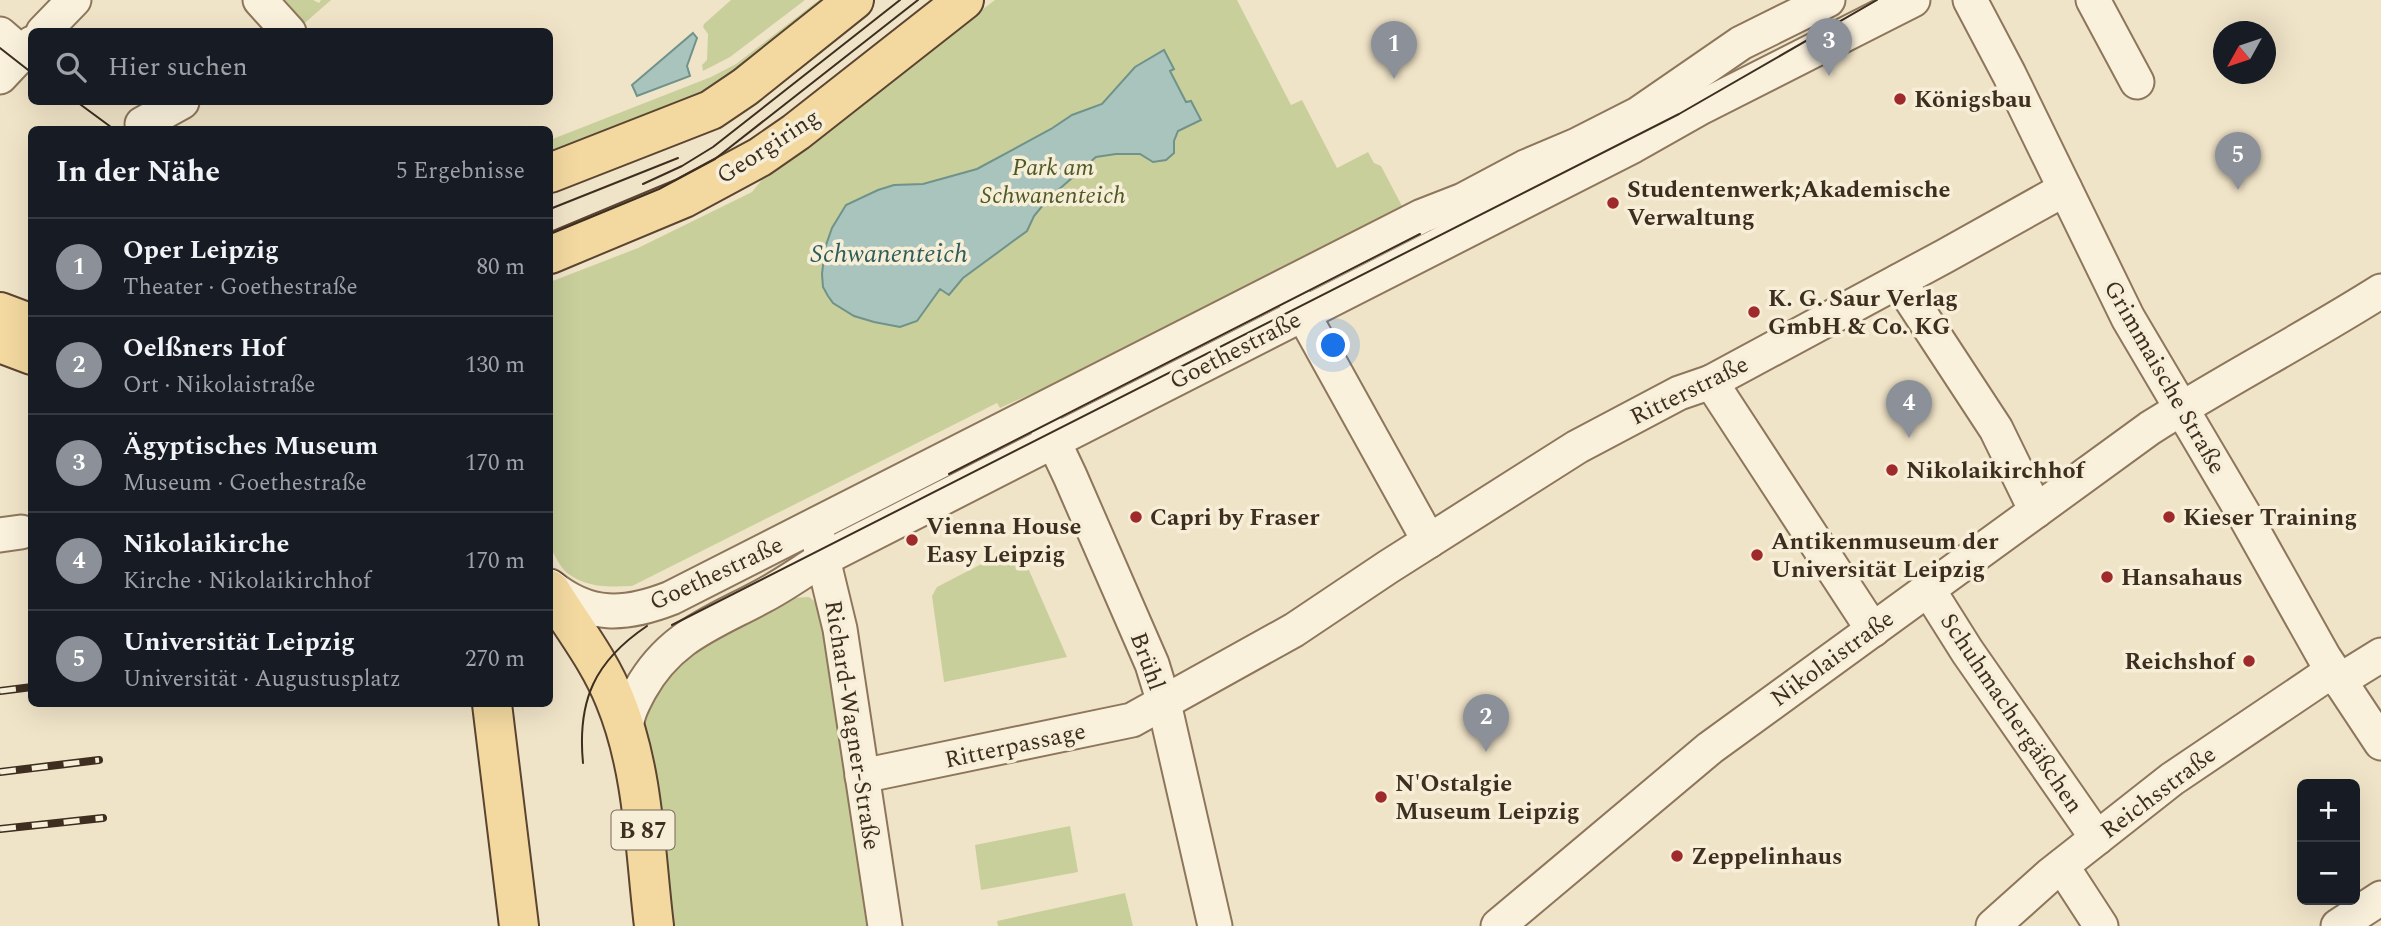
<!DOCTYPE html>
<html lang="de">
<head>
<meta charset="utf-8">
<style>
  :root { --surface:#171b24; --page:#242831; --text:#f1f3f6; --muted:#9ea1a6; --line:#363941; --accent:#8c9099 }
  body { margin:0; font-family:Spectral,serif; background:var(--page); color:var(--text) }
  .controls { position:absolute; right:21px; bottom:21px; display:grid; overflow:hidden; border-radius:10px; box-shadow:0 7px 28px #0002 }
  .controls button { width:63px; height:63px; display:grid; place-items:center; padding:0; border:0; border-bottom:2px solid var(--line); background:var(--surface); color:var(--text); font:35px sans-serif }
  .compass { position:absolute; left:2213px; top:21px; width:63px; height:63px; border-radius:50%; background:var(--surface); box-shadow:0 7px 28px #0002; rotate:230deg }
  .you { position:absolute; left:1334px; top:346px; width:24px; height:24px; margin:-18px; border:5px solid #fff; border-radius:50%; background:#1a73e8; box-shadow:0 0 0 10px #1a73e833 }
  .badge { display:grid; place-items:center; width:46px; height:46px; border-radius:50%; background:var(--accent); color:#fff; font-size:23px; font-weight:700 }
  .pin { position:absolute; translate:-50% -58px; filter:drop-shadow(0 2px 4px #0008) }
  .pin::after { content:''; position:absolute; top:37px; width:24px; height:21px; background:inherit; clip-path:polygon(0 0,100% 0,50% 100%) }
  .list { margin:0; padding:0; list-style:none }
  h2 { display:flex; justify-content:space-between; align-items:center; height:91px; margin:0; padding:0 28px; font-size:30px }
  h2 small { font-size:23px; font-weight:400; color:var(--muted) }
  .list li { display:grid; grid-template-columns:46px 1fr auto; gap:21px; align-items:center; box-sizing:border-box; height:98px; padding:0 28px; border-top:2px solid var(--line) }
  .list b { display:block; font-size:26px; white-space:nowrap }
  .list p { margin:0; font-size:23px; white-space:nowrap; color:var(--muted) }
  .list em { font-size:23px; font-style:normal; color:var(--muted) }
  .icon { flex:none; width:38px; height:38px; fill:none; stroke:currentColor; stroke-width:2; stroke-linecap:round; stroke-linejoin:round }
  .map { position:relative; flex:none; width:2381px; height:926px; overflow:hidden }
  .search { position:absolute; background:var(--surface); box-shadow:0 7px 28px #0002; left:28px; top:28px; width:525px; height:77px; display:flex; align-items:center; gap:18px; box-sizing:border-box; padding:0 24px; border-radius:10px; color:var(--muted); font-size:26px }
  .panel { position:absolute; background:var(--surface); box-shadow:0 7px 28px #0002; left:28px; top:126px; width:525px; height:581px; border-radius:10px }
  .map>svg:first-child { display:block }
</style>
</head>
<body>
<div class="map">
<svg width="2381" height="926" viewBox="0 0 2381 926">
  <rect width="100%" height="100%" fill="#f0e4c8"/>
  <g fill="#c9cf9b">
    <path d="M275,0H313L319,3L321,0H331L299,28Z"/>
    <path d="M731,0H805L730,57L703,71L702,65L707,60L708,34L703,27L704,24Z"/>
    <path d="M819,0H837L742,73L671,108L633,119L550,151V140L711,77L736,64Z"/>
    <path d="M995,0H1237L1291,105L1302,100L1337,168L1368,152L1374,163L1381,166L1402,206L1044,388L1000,408L997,403L632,586C611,587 588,588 570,575C561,570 555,555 550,547V282L638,248L752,192L769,171Z"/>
    <path d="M1018,545L1067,657L944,682L932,596L937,587Z"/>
    <path d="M809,597L823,608L876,926H670L642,727L643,704L677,659L788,598Z"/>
    <path d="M1070,826L1078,872L981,890L975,845Z"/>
    <path d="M1125,893L1133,926H998L997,921Z"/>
  </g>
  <g fill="#a9c4bc" stroke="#6f938a" stroke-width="2">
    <path d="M693,33L697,38L687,66L690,76L637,96L632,85Z"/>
    <path d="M1164,50L1174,69L1170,71L1186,102L1191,101L1201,120L1178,131L1174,141V153L1166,160L1153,162L1140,154H1116L1096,157L1048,199L1034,216L1027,231L963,278L949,295L940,289L917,321L900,327L874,322L854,316L833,303L828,296L823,287L822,274L825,248L832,228L846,205L878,190L894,185L923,184L977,169L1051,129L1072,115L1102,104L1135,67Z"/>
  </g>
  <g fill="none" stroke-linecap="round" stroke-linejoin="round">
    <g stroke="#8d765c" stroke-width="37">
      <g id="minor">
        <path d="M260,0L289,32"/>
        <path d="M1970,0L2009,74L2128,318L2246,518L2324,657L2381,743"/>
        <path d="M2093,0L2137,82"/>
        <path d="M43,32L74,0"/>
        <path d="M0,34L22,53"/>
        <path d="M0,77L32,43"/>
        <path d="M142,124L182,102"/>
        <path d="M1899,281L1996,429L2036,511"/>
        <path d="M1293,296L1429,541"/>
        <path d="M1711,382L1873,630"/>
        <path d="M1045,423L1070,476L1152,664L1164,703L1215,926"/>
        <path d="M0,535L21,532"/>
        <path d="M818,538L840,629L885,926"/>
        <path d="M550,586C589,618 625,616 671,598L1422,216L1463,200L1525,167L1577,145L1638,114L1741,43L1828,0"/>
        <path d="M1928,589L1967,651L2097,838"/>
        <path d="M2339,681L2381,655"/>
        <path d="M626,735C625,718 632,705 640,690C670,636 713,623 763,596C784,585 803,571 823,559L1633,146L1702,107L1913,0"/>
        <path d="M862,776L1132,720L1294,630L1388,567L1577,447L1679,393L1711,382L1945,256L2065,189"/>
        <path d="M2062,866L2101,926"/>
        <path d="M1498,926L1710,748L2150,428C2226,380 2305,339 2381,291"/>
        <path d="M1993,926L2050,875L2172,779L2332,671"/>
        <path d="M2338,926L2381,898"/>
      </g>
    </g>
    <g stroke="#5b4430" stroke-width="42">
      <g id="major">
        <path d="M550,173L711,110L745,87L854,0"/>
        <path d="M550,254L684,198L760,157L796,132L964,0"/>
        <path d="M0,312L32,324"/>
        <path d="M0,343L32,355"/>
        <path d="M550,590C572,626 600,661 615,700C644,770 645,852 654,926"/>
        <path d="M492,704L519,926"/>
      </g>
    </g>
    <use href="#minor" stroke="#faf1dc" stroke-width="33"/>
    <use href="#major" stroke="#f3d9a0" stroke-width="38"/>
    <g stroke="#3d2e20" stroke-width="2">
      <path d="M0,48L32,73"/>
      <path d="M77,102L115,130"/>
      <path d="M643,184L682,166L713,147L900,0"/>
      <path d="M550,209L678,158"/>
      <path d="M550,234L659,189L715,159L918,0"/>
      <path d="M949,474L1420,234"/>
      <path d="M672,625L1679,114L1877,0"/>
      <path d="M583,763C577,700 595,661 647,626"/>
    </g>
    <g stroke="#3d2e20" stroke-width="8">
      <g id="rail">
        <path d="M0,691L32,687"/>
        <path d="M0,772L99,760"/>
        <path d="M0,829L103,818"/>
      </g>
    </g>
    <use href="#rail" stroke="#f7eed8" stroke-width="5" stroke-dasharray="16" stroke-linecap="butt"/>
  </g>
  <g fill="#9e2a2b" stroke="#f7eed8" stroke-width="2.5">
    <circle cx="1900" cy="99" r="7"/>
    <circle cx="1613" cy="203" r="7"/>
    <circle cx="1754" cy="312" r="7"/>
    <circle cx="1892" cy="470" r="7"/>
    <circle cx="1136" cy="517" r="7"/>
    <circle cx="2169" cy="517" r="7"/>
    <circle cx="912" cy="540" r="7"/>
    <circle cx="1757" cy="555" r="7"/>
    <circle cx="2107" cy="577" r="7"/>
    <circle cx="2249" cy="661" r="7"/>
    <circle cx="1381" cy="797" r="7"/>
    <circle cx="1677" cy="856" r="7"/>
  </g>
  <g text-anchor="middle" stroke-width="7" stroke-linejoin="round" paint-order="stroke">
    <rect fill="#f7eed8" stroke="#756857" stroke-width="2" x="611.5" y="810.5" width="63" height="39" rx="5"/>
    <g font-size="23" font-weight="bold" fill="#3d2e20">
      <text x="643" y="838">B 87</text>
    </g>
    <g font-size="24" font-weight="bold" fill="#3d2e20" stroke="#f7eed8" text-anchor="start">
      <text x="1914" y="107">Königsbau</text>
      <text x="1627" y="197">Studentenwerk;Akademische<tspan x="1627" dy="28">Verwaltung</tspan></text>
      <text x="1768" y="306">K. G. Saur Verlag<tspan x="1768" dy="28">GmbH &amp; Co. KG</tspan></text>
      <text x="1906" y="478">Nikolaikirchhof</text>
      <text x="1150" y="525">Capri by Fraser</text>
      <text x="2183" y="525">Kieser Training</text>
      <text x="926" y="534">Vienna House<tspan x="926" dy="28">Easy Leipzig</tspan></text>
      <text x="1771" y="549">Antikenmuseum der<tspan x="1771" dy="28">Universität Leipzig</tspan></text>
      <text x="2121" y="585">Hansahaus</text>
      <text x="2235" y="669" text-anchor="end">Reichshof</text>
      <text x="1395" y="791">N'Ostalgie<tspan x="1395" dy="28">Museum Leipzig</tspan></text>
      <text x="1691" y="864">Zeppelinhaus</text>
    </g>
    <g font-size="24" fill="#3d2e20" stroke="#f7eed8">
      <text transform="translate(768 146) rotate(-33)" y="8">Georgiring</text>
      <text transform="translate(1235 350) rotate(-27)" y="8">Goethestraße</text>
      <text transform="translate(2165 377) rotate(60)" y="8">Grimmaische Straße</text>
      <text transform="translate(1689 390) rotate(-26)" y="8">Ritterstraße</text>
      <text transform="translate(716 573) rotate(-25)" y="8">Goethestraße</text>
      <text transform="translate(1832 658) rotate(-36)" y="8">Nikolaistraße</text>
      <text transform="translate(1148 661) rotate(70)" y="8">Brühl</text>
      <text transform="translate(2012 713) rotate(56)" y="8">Schuhmachergäßchen</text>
      <text transform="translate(853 725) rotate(81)" y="8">Richard-Wagner-Straße</text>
      <text transform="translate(1015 745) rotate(-12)" y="8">Ritterpassage</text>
      <text transform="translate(2158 792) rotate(-37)" y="8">Reichsstraße</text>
    </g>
    <g font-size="24" font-style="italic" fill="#4d5a26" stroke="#f7eed8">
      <text x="1053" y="175">Park am<tspan x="1053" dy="28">Schwanenteich</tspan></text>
    </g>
    <g font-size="26" font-style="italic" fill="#2f5d5a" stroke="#f7eed8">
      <text x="889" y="262">Schwanenteich</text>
    </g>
  </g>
</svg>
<div class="controls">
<button>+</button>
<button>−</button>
</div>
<svg class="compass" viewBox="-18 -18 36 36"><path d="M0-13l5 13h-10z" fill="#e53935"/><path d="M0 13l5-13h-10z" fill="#9ea1a6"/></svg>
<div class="you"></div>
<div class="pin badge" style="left:1394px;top:79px">1</div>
<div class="pin badge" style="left:1486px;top:752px">2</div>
<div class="pin badge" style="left:1829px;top:76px">3</div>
<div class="pin badge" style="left:1909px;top:438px">4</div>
<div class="pin badge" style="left:2238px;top:190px">5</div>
<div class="search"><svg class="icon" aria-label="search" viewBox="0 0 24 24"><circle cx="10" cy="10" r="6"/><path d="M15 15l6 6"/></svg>Hier suchen</div>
<section class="panel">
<h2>In der Nähe<small>5 Ergebnisse</small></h2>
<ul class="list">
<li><span class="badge">1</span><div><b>Oper Leipzig</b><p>Theater · Goethestraße</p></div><em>80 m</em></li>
<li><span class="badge">2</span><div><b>Oelßners Hof</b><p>Ort · Nikolaistraße</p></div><em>130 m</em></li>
<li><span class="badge">3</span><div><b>Ägyptisches Museum</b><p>Museum · Goethestraße</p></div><em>170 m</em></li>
<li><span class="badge">4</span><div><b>Nikolaikirche</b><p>Kirche · Nikolaikirchhof</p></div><em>170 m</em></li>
<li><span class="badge">5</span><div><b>Universität Leipzig</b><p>Universität · Augustusplatz</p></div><em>270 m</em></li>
</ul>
</section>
</div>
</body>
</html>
